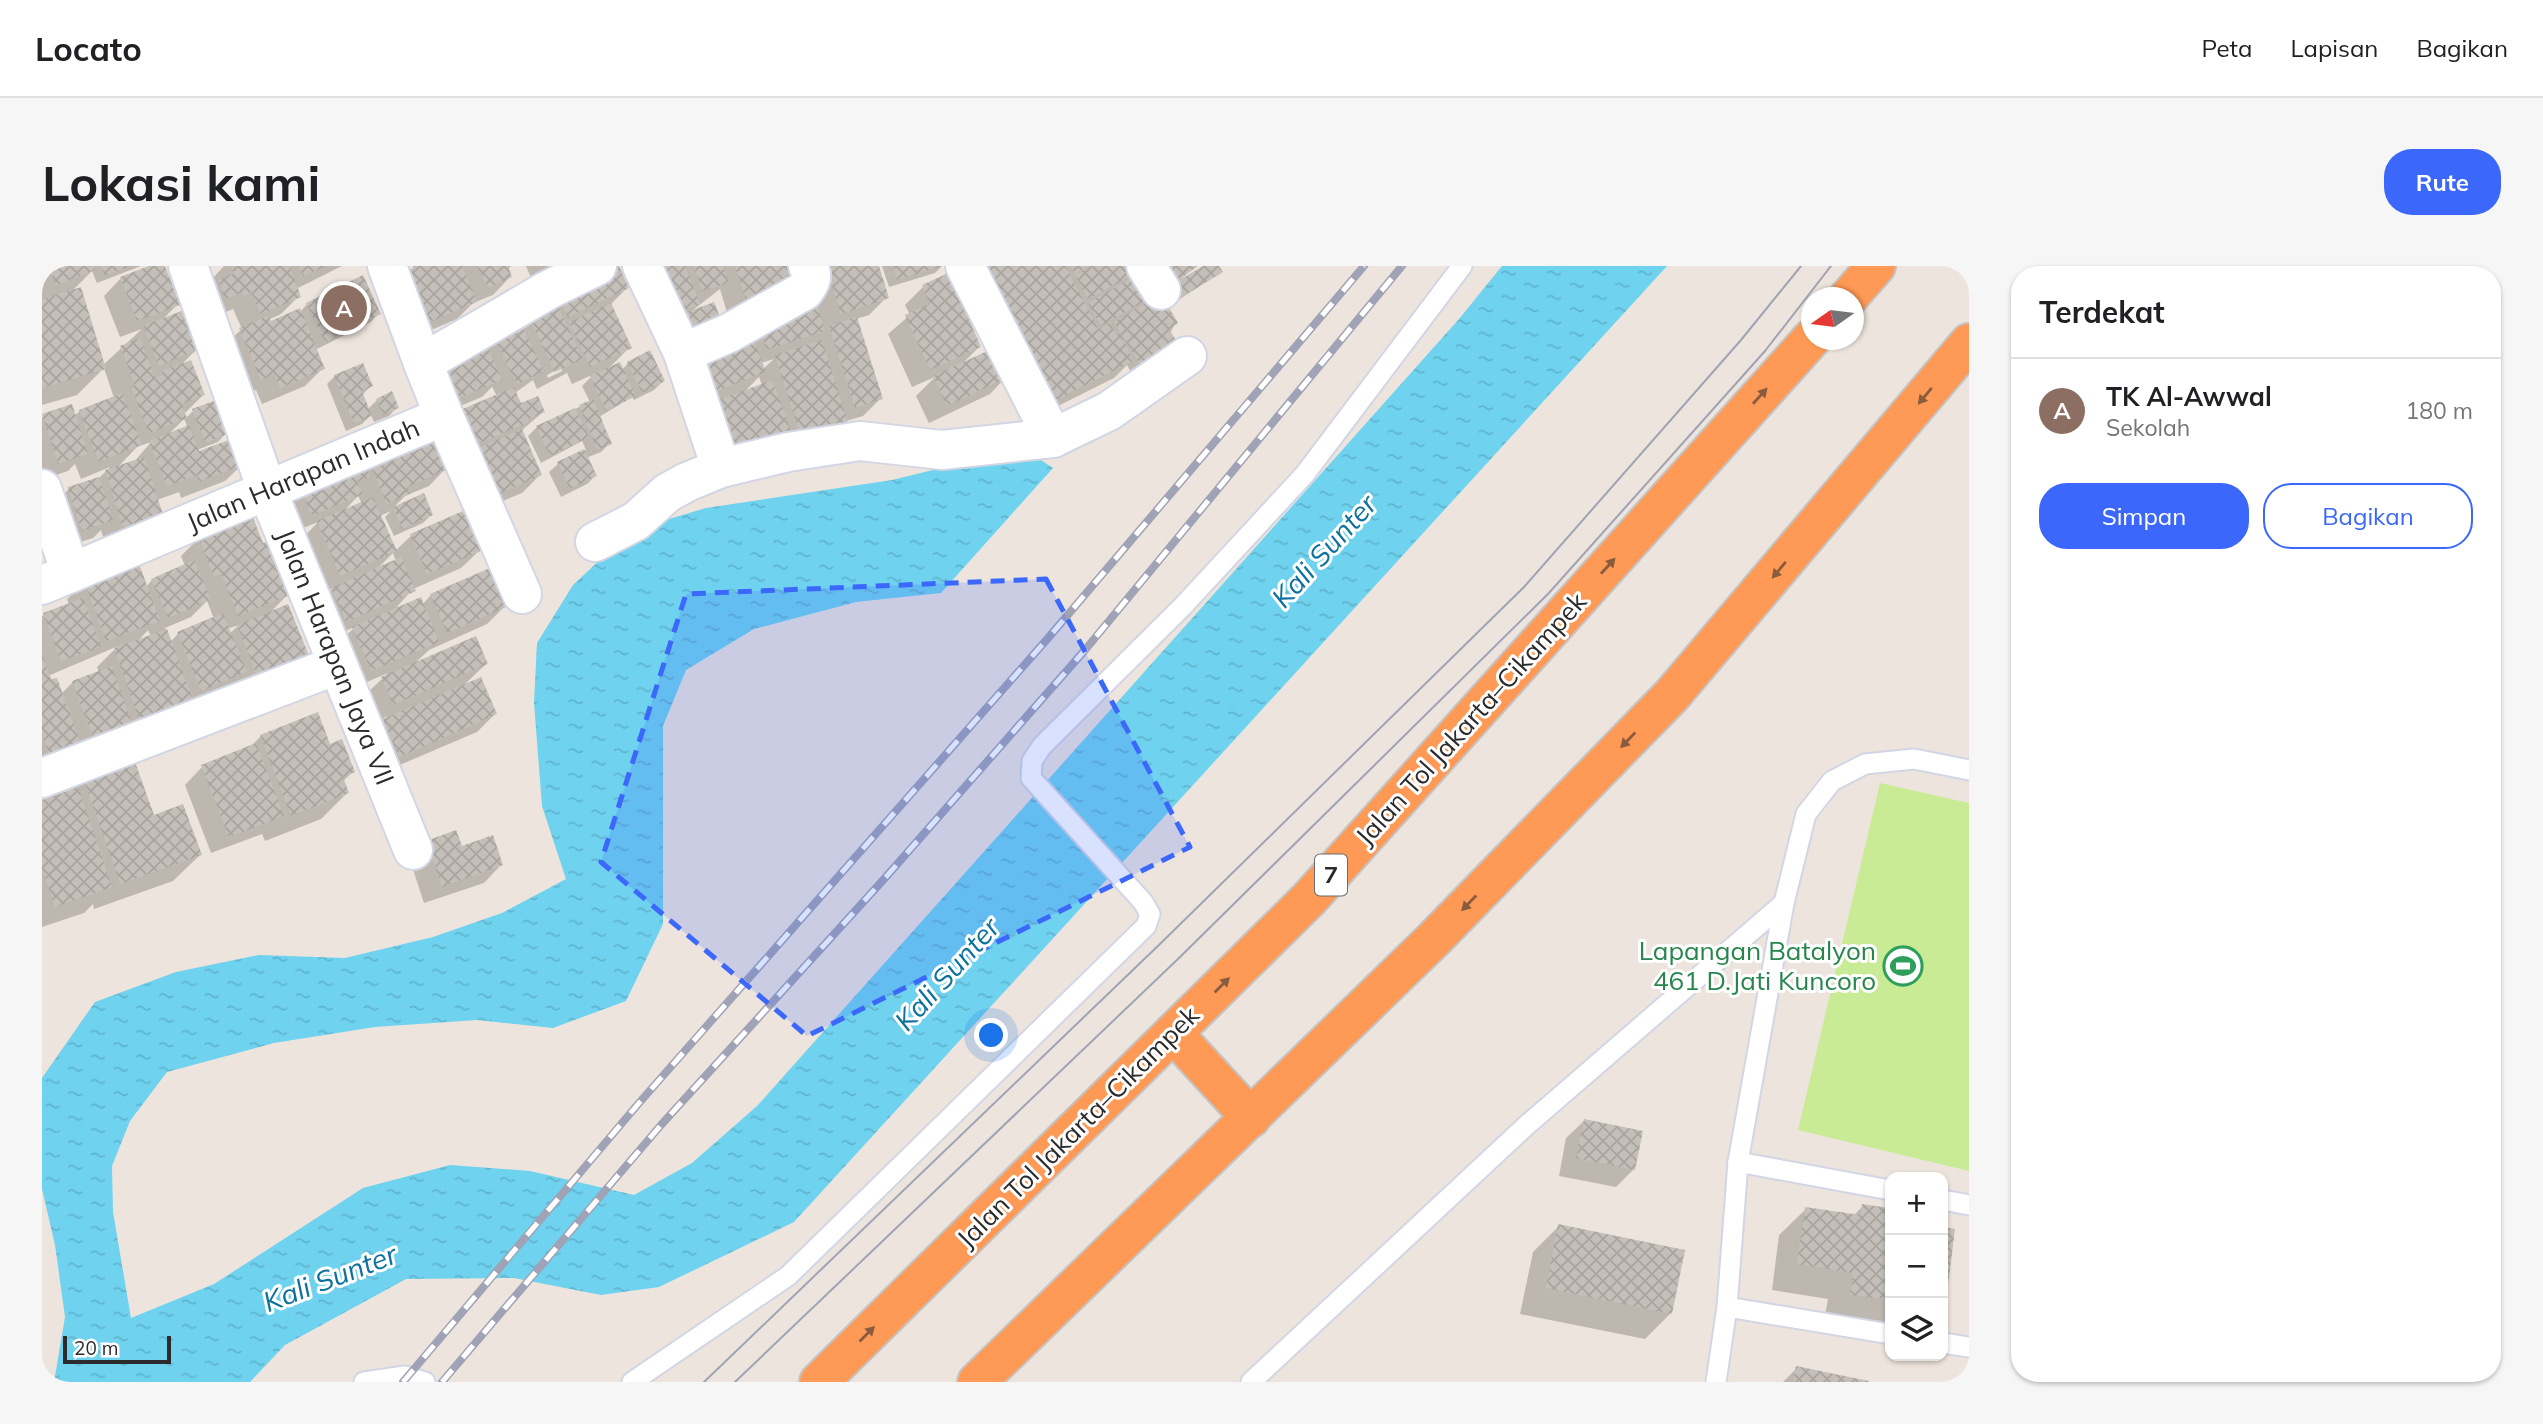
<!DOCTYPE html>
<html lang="id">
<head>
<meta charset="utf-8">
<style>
  :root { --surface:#fff; --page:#f6f6f6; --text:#202124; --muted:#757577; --line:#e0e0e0; --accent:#3c67fb }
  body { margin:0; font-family:Mulish,sans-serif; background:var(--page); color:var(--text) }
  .controls { position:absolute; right:21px; bottom:21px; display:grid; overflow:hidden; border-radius:14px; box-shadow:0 2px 5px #0004 }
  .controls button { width:63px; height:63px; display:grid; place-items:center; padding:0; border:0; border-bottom:2px solid var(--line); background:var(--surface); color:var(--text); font:35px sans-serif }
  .compass { position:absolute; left:1759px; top:21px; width:63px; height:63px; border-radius:50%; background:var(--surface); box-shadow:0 2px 5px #0004; rotate:256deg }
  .scale { position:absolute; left:21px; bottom:18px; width:108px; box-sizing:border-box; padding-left:7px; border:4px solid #2b2b2b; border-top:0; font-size:19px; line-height:24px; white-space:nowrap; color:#2b2b2b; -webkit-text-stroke:5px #fff; paint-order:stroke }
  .you { position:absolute; left:950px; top:770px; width:24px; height:24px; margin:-18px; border:5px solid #fff; border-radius:50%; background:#1a73e8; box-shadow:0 0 0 10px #1a73e833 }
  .badge { display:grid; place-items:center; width:46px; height:46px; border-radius:50%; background:var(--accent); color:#fff; font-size:23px; font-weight:700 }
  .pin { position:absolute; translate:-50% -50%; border:4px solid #fff; box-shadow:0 2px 7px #0006 }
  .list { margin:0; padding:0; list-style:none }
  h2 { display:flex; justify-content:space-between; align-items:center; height:91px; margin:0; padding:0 28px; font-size:30px }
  h2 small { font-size:23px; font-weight:400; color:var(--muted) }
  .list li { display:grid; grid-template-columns:46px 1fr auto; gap:21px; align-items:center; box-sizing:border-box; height:105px; padding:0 28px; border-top:2px solid var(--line) }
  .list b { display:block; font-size:26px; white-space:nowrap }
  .list p { margin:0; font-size:23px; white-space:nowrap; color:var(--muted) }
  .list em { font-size:23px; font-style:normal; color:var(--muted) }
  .actions { display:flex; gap:14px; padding:21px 28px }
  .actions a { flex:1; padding:16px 0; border:2px solid var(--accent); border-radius:28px; text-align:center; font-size:24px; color:var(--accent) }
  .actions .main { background:var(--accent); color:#fff }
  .icon { flex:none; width:38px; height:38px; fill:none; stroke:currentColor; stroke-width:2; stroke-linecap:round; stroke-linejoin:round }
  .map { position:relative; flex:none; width:1927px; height:1116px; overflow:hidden; border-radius:28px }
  header { display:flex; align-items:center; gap:42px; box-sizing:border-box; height:98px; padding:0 35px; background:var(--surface); border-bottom:2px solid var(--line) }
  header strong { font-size:33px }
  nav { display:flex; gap:38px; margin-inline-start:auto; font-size:24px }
  .intro { display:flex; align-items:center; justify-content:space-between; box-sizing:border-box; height:168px; padding:0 42px }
  h1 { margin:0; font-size:49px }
  .button { padding:18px 32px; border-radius:28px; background:var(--accent); color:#fff; font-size:24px; font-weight:700 }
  main { display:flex; gap:42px; padding:0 42px }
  aside { flex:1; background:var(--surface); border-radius:28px; box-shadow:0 2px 5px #0004 }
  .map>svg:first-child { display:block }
</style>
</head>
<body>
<header>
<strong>Locato</strong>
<nav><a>Peta</a><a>Lapisan</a><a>Bagikan</a></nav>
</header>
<div class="intro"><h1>Lokasi kami</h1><a class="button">Rute</a></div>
<main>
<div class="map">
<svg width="1927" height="1116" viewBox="0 0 1927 1116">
  <defs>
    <pattern id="water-ripples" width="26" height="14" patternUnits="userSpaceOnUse" patternTransform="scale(1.75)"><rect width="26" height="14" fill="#6fd2ef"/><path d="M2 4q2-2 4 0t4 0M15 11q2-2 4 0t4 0" fill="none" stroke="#60b4cd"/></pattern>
    <pattern id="building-cross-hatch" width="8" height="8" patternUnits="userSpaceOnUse" patternTransform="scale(1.75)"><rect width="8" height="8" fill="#c5bfb9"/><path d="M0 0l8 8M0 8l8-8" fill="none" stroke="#a9a49f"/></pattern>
  </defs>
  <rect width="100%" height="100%" fill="#ede5dd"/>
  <path fill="#caeb95" d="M1838,517L1927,537V905L1756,864Z"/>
  <path fill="url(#water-ripples)" d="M1460,0H1625L752,956L617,1021L559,1029L472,1012L364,1013L243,1079L208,1116H12L23,1051L13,979L0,923V812L53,736L134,706L217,689L303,692L391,671L460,647L524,613L500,540L492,437L495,377L531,319L590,264L664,242L850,214L981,182L1011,202L899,327L814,336L712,363L644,404L621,460V658L584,735L511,762L435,754L333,761L232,777L125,806L88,855L70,900L71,946L89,1052L172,1018L321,922L408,899L488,905L592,929L650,897L715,840L1417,53Z"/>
  <g fill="#0003" fill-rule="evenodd">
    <path d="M0,0H99L55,17L50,5L29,26L61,99L100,63L78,71L62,30L79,12L112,0H121L136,38L120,54L155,83L138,100L161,129L143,147V153L151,145L184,167L176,176L155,184L156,188L201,198L183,215L139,232L137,226L115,234L119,247L101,265L63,277L59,264L51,272L22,281L9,240L27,223L56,213L68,201L39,213L33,198L26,205L0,214V151L29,141L32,150L38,145L72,132L62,102L35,129L0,139ZM142,153L146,162L125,170ZM109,176L92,196L75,202L95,181Z"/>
    <path d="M182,0H300L254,23L257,30L239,48L226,54L228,57L258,46L265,38L337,47L329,56L273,84L281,102L263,120L220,138L214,124L201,130L180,81L200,63L191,43L184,46L182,42L165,50L170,13Z"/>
    <path d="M371,0H469L465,4L468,11L451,29L431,37L415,53L368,73Z"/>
    <path d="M484,0H516L490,14Z"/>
    <path d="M575,0L585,22L568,39L588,81L567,102L580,104L586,97L621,115L612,124L592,134L590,131L557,151L567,178L559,186L544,192L553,210L545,218L519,231L507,206L516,198L544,184L540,175L499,197L486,170L495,161L548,136L540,120L552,108L530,118L525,107L495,123L491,114L473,127L478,139L501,146L479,165L498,209L480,227L432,247L404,202L387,220L363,230L351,242L381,230L389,249L381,257L352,270L343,251L349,245L338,250L353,285L369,270L437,285L419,302L371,323L352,344L380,339L389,329L462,341L445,358L387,384L371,399L444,398L421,420L453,448L435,466L339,507L324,473L346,450L333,456L322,430L346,407L311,422L293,380L313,361L286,372L272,341L291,322L280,327L258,275L276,256L252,266L238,234L455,130L450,121L440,131L396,149L400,97L480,64ZM520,101V105L506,112L505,109ZM316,230L320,238L300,247ZM351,287L354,295L334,304Z"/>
    <path d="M602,0H835L845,31L827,49L814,53L839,132L821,150L804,155L789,180L648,158L686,50L678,23L646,48L632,84ZM732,93L721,103L719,97ZM717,111L720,119L702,126Z"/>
    <path d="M840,0H900L893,7L847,21Z"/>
    <path d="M905,0H1152L1139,13L1164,0H1175L1179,5L1125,42L1134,57L1095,118L1085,99L1072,112L992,152L965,110L948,128L887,157L874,130L893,111L870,121L846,68L868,49L863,39L881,21L909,8ZM942,47L950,84L920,98L937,81L928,61Z"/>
    <path d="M293,110L329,120L320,129L326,143L335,134L355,141L347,150L332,156L329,149L320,158L304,165L285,118Z"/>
    <path d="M157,272L220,280L246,328L227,348L266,391L198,429L193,416L185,424L0,504V350L27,339L25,333L43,316L104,321L110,314L143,300L139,290ZM165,335L172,353L136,368L128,376L123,362L149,351ZM197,359L187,368L185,363ZM106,364L109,371L95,376ZM76,380L55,401L57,407L31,416L19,428L6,410Z"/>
    <path d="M219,470L311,506L301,515L305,527L279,553L223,575L220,568L169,587L143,519L160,501L206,483Z"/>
    <path d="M42,512L111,552L158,589L131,615L52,643L51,638L42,647L0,661V536L29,526Z"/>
    <path d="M418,582L459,599L442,617L382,637L368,594Z"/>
    <path d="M1542,855L1592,903L1574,921L1517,910L1524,872Z"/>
    <path d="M1821,940L1848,944V1063L1782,1054L1786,1033L1730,1024L1737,969L1764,943L1811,950Z"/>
    <path d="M1517,960L1629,1047L1603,1073L1478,1048L1491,986Z"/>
    <path d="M1755,1102L1823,1116H1741Z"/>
  </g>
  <g fill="url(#building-cross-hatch)">
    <path d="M7,0H52L53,4L14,19Z"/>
    <path d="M59,0H88L63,10Z"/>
    <path d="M107,0H123L138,39L95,55L78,11Z"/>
    <path d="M189,0H248L259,31L219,48L209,26L202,30L200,26L183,33L176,14L192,7Z"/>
    <path d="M257,0H285L261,10Z"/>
    <path d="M376,0H420L435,36L386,57L365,5Z"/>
    <path d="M435,0H466L470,11L446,22Z"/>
    <path d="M563,0H577L587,22L526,51L513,24Z"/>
    <path d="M613,0H643L658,38L632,48Z"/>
    <path d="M652,0H681L687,17L660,25Z"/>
    <path d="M693,0H749L755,18L704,34Z"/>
    <path d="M796,0H837L847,32L799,48L785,3Z"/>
    <path d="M851,0H897V1L855,14Z"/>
    <path d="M922,0L943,49L928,56L939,81L888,104L863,49L888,38L880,19Z"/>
    <path d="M931,0H1023L1056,63L1068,57L1074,69L1078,66L1091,95L1010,136L952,13L941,19Z"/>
    <path d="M1029,0H1047L1033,8Z"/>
    <path d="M1050,0H1097L1100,4L1046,33L1033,9Z"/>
    <path d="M1108,0H1156L1131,18L1161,0H1177L1181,6L1132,36Z"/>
    <path d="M1102,5L1115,28L1059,60L1046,37Z"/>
    <path d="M321,9L339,48L283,76L264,37Z"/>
    <path d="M39,21L64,103L0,122V33Z"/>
    <path d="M772,28L783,65L724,84L715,52Z"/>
    <path d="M1119,28L1136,57L1127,63L1142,87L1105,110L1072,56Z"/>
    <path d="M672,36L682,61L641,76L632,51Z"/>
    <path d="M569,37L590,82L548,101L527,56Z"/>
    <path d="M516,41L541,93L513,106L488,54Z"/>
    <path d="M258,42L283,103L238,122L232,108L219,114L197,62L226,50L229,55Z"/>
    <path d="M142,44L157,83L117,100L101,60Z"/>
    <path d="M815,51L841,133L813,142L787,60Z"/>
    <path d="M476,52L502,105L475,118L449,65Z"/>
    <path d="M98,72L113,112L121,109L120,105L149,94L163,129L140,138L145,152L107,167L89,121L93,119L78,80Z"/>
    <path d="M780,74L808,163L761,178L733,89Z"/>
    <path d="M712,75L724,106L665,129L653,98Z"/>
    <path d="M443,76L460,114L414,133L399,95Z"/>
    <path d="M954,81L968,110L905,140L891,110Z"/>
    <path d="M608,84L623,115L600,127L585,96Z"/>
    <path d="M578,96L594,130L564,145L548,110Z"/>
    <path d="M321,97L331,120L320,125L330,150L312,158L292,109Z"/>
    <path d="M730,114L749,164L685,189L665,138Z"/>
    <path d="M472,121L479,137L496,130L503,146L486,153L487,156L419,185L404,150Z"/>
    <path d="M350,125L357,142L341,149L334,133Z"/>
    <path d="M80,127L100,179L57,196L37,144Z"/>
    <path d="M551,133L570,178L555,184L537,139Z"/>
    <path d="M174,134L187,167L163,177L150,143Z"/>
    <path d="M30,138L46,188L16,198L0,148Z"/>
    <path d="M533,142L547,171L508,190L494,160Z"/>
    <path d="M147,159L157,185L192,172L203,198L157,216L155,209L125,220L107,175Z"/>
    <path d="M480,163L500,209L450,231L430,185Z"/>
    <path d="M391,167L406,203L365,221L368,228L345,238L324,188Z"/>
    <path d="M542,183L555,210L528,223L515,196Z"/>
    <path d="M102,191L121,248L81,261L63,204Z"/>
    <path d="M319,191L328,211L315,216L321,228L270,250L255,215Z"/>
    <path d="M57,211L71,254L40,265L26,221Z"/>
    <path d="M382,227L391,249L360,263L351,241Z"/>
    <path d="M331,231L355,285L298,310L275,255Z"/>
    <path d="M421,245L439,285L385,308L368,268Z"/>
    <path d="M210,249L221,277L227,275L248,329L196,350L179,308L172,311L156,271Z"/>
    <path d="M359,291L374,325L304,356L289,322Z"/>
    <path d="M152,294L169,334L126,352L109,313Z"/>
    <path d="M96,295L118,355L64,375L42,314Z"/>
    <path d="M448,302L464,341L405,367L388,328Z"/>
    <path d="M379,331L397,376L329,405L310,361Z"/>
    <path d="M41,332L59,381L19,395L1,347Z"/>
    <path d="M246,338L268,392L216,412L195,359Z"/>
    <path d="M181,347L205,406L159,425L135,366Z"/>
    <path d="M125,363L153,440L99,459L72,382Z"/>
    <path d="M434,370L446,398L351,439L339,411Z"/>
    <path d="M0,388L9,413L15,412L39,479L8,490L0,467Z"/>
    <path d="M70,400L90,457L51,471L30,415Z"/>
    <path d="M439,411L455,448L357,491L341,453Z"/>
    <path d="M276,446L288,478L300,473L313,506L301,511L307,527L249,550L218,469Z"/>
    <path d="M214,477L242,550L187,571L159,499Z"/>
    <path d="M92,493L112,549L141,538L160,589L78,618L41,511Z"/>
    <path d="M36,521L70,621L13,641L0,602V534Z"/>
    <path d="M414,564L420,580L451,569L461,599L400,621L384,575Z"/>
    <path d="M1542,853L1601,865L1593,904L1534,892Z"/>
    <path d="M1820,938L1848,942V1034L1808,1029L1811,1007L1755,998L1763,941L1819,949Z"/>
    <path d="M1516,958L1643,984L1630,1048L1504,1022Z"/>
    <path d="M1901,961L1913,963L1906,1020H1901Z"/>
    <path d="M1754,1100L1827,1115V1116H1751Z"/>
  </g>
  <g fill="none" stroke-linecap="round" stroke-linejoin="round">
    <g stroke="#d2d6e4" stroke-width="23">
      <g id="lane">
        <path d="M1696,896L1848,924"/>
        <path d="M1901,934L1927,939"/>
        <path d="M1685,1041L1848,1068"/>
        <path d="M1901,1077L1927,1081"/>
        <path d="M322,1116L363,1110L383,1116"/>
        <path d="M590,1116L746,1010L1104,660L1108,648L1101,636L989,512L990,495L1000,480L1141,340L1263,208L1420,0"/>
        <path d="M1209,1116L1486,858L1742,637"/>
        <path d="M1674,1116L1685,1041L1696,896L1742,637L1764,548L1790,515L1823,498L1872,493L1927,504"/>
      </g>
    </g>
    <g stroke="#d2d6e4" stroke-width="42">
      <g id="street">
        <path d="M146,0L225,224L371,584"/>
        <path d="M345,0L381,97"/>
        <path d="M600,0L641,87L679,202"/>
        <path d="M923,0L1011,172"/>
        <path d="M1104,0L1119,24"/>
        <path d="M641,87L687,67L762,25C769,16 772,10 766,0"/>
        <path d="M402,150L480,328"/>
        <path d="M0,223L29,307"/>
        <path d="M553,276L594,255L625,227L645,216L679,202L746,186L818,175L900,184L1011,172L1067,145L1145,90"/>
        <path d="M0,319L402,150L381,97L506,24L555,0"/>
        <path d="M0,512L295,399"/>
      </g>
    </g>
    <g stroke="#c4c4c4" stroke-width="42">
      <g id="highway">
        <path d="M1806,32L1834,0"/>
        <path d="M1131,767L1209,852"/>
        <path d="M777,1116L1267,633L1770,72"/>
        <path d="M935,1116L1392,673L1630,429L1927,77"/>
      </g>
    </g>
    <use href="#lane" stroke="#fff" stroke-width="19"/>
    <use href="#street" stroke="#fff" stroke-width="38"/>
    <use href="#highway" stroke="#ff9956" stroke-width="38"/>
    <g stroke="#9fa3b5" stroke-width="2">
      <path d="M662,1116L1119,677L1482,321L1699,74L1759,0"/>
      <path d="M693,1116L1137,692L1506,328L1723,85L1789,0"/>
    </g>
    <g stroke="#9fa3b5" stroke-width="8">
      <g id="rail">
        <path d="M361,1116L597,837L1007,371L1322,0"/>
        <path d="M400,1116L619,859L843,612L1043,384L1360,0"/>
      </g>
    </g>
    <use href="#rail" stroke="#fff" stroke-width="5" stroke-dasharray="16" stroke-linecap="butt"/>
  </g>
  <defs><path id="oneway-solid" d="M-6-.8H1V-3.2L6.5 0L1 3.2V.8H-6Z" transform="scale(1.75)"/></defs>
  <g fill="#8a5c3e">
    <use href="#oneway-solid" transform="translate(1718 130) rotate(-48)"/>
    <use href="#oneway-solid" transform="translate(1883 130) rotate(130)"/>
    <use href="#oneway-solid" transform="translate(1566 300) rotate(-48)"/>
    <use href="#oneway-solid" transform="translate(1737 304) rotate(130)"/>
    <use href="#oneway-solid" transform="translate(1586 474) rotate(134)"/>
    <use href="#oneway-solid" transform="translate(1427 637) rotate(134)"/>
    <use href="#oneway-solid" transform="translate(1180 719) rotate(-45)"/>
    <use href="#oneway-solid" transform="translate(825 1068) rotate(-45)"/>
  </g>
  <path fill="#3c67fb" fill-opacity="0.2" stroke="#3c67fb" stroke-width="5" stroke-dasharray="14 9" stroke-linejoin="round" d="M1004,313L1148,581L765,770L559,596L644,328Z"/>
  <defs>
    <g id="stadium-ring" transform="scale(2.0125)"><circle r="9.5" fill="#fff" stroke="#2e9e5b" stroke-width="1.5"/><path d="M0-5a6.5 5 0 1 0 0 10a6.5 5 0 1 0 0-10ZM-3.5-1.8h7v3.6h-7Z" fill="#2e9e5b"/></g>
  </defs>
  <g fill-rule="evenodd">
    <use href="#stadium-ring" x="1861" y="700"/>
  </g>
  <g text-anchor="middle" stroke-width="6" stroke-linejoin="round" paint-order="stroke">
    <rect fill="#fff" stroke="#6b6b6b" stroke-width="2" x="1273" y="588.5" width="32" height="41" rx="5"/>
    <g font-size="24" font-weight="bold" fill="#2b2b2b">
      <text x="1289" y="617">7</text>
    </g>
    <g font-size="26" fill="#2b2b2b" stroke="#fff">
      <text transform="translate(261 209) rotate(-23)" y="9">Jalan Harapan Indah</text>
      <text transform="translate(293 391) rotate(68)" y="9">Jalan Harapan Jaya VII</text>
      <text transform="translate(1429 453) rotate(-48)" y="9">Jalan Tol Jakarta–Cikampek</text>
      <text transform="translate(1036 861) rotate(-45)" y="9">Jalan Tol Jakarta–Cikampek</text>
    </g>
    <g font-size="26" fill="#27864d" stroke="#fff" text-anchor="end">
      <text x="1834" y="694">Lapangan Batalyon<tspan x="1834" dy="30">461 D.Jati Kuncoro</tspan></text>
    </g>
    <g font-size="28" font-style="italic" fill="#0d719d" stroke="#fff">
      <text transform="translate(1282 285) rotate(-48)" y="10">Kali Sunter</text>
      <text transform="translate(905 708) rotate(-48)" y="10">Kali Sunter</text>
      <text transform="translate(288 1012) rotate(-21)" y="10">Kali Sunter</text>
    </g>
  </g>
</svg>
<div class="controls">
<button>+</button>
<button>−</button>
<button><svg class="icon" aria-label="layers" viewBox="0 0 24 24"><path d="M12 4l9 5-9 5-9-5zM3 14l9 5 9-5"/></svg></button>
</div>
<svg class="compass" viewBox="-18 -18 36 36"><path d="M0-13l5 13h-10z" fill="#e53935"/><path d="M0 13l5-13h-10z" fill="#757577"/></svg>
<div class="scale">20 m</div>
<div class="you"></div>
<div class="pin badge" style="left:302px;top:42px;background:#8d6e63">A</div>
</div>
<aside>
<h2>Terdekat<small></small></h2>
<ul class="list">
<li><span class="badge" style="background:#8d6e63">A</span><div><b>TK Al-Awwal</b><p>Sekolah</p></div><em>180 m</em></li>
</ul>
<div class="actions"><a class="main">Simpan</a><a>Bagikan</a></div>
</aside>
</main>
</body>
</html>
